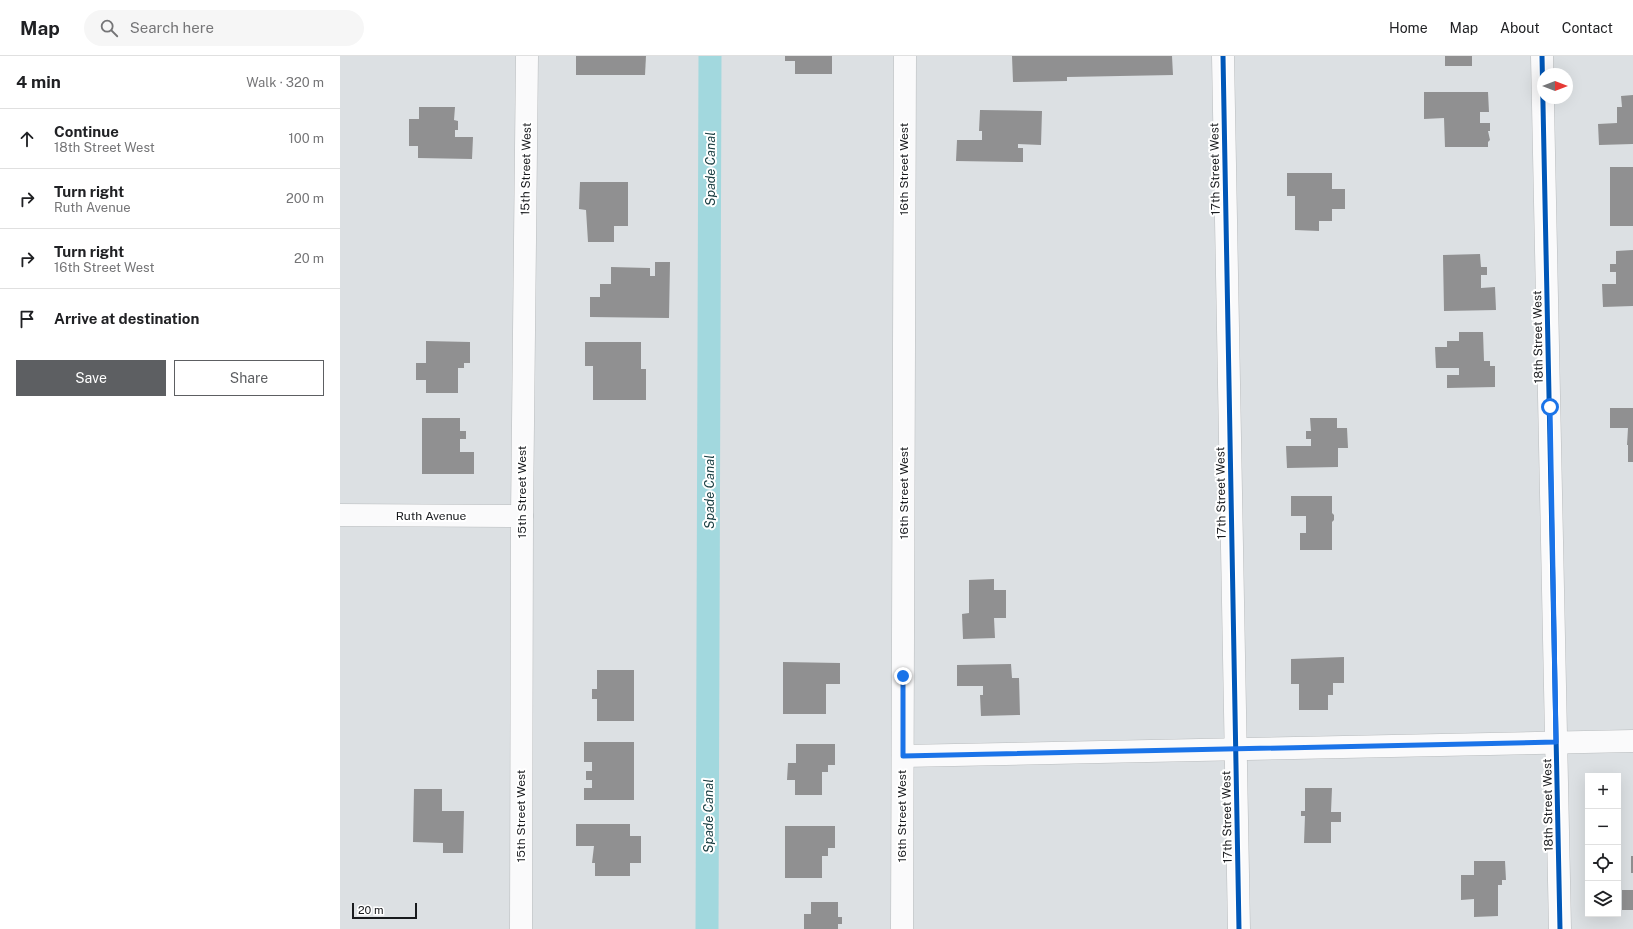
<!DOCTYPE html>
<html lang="en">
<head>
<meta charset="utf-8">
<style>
  :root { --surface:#fff; --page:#f6f6f6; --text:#202124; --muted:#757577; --line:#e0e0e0; --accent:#5d5f62 }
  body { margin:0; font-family:"Public Sans",sans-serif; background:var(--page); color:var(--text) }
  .controls { position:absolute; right:12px; bottom:12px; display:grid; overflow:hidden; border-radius:0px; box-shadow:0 4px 16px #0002 }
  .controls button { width:36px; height:36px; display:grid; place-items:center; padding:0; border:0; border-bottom:1px solid var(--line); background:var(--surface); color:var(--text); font:20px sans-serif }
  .compass { position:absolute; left:1197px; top:12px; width:36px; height:36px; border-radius:50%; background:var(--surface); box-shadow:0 4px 16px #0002; rotate:90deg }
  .scale { position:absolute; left:12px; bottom:10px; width:65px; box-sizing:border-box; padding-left:4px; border:2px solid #181a1d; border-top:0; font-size:11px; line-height:14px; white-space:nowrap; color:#181a1d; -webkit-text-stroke:3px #fff; paint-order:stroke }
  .stop { position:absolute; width:12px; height:12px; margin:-9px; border:3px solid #1a73e8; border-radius:50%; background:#fff }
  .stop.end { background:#1a73e8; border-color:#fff; box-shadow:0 1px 4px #0008 }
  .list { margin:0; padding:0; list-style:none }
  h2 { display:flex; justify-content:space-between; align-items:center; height:52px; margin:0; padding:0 16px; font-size:17px }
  h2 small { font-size:13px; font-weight:400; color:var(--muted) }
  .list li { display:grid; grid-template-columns:26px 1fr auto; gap:12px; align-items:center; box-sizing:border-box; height:60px; padding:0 16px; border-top:1px solid var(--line) }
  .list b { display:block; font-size:15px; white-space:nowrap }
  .list p { margin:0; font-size:13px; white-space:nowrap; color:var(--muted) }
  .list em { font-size:13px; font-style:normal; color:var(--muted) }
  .actions { display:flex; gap:8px; padding:12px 16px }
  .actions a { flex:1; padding:9px 0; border:1px solid var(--accent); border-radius:0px; text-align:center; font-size:14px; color:var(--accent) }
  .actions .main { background:var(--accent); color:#fff }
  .icon { flex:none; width:22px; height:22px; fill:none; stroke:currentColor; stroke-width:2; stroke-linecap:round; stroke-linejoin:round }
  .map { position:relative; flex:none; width:1293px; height:873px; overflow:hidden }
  header { display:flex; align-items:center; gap:24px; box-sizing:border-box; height:56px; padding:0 20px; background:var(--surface); border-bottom:1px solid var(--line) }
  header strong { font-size:19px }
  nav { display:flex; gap:22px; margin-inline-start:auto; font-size:14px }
  .search { width:280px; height:36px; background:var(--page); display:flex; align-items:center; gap:10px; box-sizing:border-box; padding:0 14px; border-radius:22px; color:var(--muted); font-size:15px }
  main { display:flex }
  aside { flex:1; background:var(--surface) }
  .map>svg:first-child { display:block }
</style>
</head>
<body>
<header>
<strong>Map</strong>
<div class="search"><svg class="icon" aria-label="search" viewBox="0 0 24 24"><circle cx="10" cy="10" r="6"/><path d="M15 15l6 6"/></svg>Search here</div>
<nav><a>Home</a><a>Map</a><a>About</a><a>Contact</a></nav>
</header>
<main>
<aside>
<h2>4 min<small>Walk · 320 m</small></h2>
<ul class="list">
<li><svg class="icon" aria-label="ahead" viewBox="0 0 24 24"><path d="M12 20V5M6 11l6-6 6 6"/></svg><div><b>Continue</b><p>18th Street West</p></div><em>100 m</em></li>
<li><svg class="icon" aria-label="right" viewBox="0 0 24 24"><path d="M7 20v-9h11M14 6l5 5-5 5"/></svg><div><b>Turn right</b><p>Ruth Avenue</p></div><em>200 m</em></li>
<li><svg class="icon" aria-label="right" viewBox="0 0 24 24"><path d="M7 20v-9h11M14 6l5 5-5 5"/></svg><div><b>Turn right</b><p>16th Street West</p></div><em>20 m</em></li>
<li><svg class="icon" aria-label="arrive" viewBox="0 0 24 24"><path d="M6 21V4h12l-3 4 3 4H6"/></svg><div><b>Arrive at destination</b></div></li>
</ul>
<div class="actions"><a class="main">Save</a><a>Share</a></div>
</aside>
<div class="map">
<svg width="1293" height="873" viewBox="0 0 1293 873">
  <rect width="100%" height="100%" fill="#dce0e3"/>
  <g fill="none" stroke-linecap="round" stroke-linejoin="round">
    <path stroke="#a2d8de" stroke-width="23" d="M367,873L370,0"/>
  </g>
  <g fill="#909091">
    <path d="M236,0H306L305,19H236Z"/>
    <path d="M445,0H492V18H455V5H445Z"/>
    <path d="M672,0H832L833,19L727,21V25L673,26Z"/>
    <rect x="1105" y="0" width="27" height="10"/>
    <path d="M1084,36H1148L1149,56H1140V67H1150V75H1148L1150,84L1148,86V91H1105L1104,62L1084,63Z"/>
    <path d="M1293,39V88L1259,89L1258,68L1277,67V51H1282L1281,40Z"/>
    <path d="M79,51H115L114,64L118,65V74H115V81H133L132,103L78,102V90H69V63H79Z"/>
    <path d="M640,54L702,55L701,89L678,88V92H683V106L616,105L617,84H642V75H639Z"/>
    <rect x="1270" y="111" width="23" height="59"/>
    <path d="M947,117H992V133H1005V153H992V165H979V175L955,174V140H947Z"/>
    <path d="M240,126H288V170H274V186H248L246,154L239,153Z"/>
    <path d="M1293,194V250L1263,251L1262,228H1276V216H1270V208H1276V195Z"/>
    <path d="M1140,198L1141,211H1147V219H1141V232L1155,231L1156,254L1104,255L1103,199Z"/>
    <path d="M315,206H330L329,262L250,261V241H260V228H271V211L310,212V220H315Z"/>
    <path d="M1119,276H1143L1144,305H1150V310H1155V331L1107,332V319H1119V312H1096L1095,291H1107V285H1119Z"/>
    <path d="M86,285L130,286V307H124V312H118V337H86V324H76V307H86Z"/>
    <path d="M245,286H301V313H306V344H253V310H245Z"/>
    <path d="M1270,352H1293V406H1288V389H1287L1288,372H1270Z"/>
    <path d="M82,362H120V375H126V383H120V396H134V418H82Z"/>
    <path d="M970,362H997V372H1007L1008,392H998V411L947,412L946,390H971V383H966V375H971Z"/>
    <path d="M951,440H992V457L994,459V464L992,466V494H960V477H966V460H951Z"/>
    <path d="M654,523V534H666V562H654L655,582L623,583L622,558L629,557V524Z"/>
    <path d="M1004,601V627H993V639H988V654H959V628H951V603Z"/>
    <path d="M443,606L500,607V628H486V658H443Z"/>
    <path d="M671,608L672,622H679L680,659L641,660L640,639H643V630H617V609Z"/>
    <path d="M257,614H294V665H257V643H252V633H257Z"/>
    <path d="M244,686H294V744H244V732H252V724H246V715H252V706H244Z"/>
    <path d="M456,688H495V709H488V716H482V739H455V724H447L448,707H456Z"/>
    <path d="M965,732H992L991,756H1001V766H991V787H964L965,760H961V755H965Z"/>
    <path d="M74,733H102V755H124L123,797H103V787L73,786Z"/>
    <path d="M236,768H290V780H301V807H290V820H255V807H252L254,790H236Z"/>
    <path d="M445,770H495V792H488V800H482V822H445Z"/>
    <rect x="1291" y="800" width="2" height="17"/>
    <path d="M1134,805H1165L1166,824H1162V829H1158V860L1134,861V843L1121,844V819H1134Z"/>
    <rect x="1282" y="834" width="11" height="20"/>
    <path d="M471,846H498V861H502V868H498V873H464V858H471Z"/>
  </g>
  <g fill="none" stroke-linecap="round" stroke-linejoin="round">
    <g stroke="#b9bcbe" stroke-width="23">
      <g id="minor">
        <path d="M883,0L899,873"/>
        <path d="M1202,0L1220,873"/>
        <path d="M0,459L182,460"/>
        <path d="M563,700L1293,685"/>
        <path d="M181,873L182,460L187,0"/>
        <path d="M562,873L565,0"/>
      </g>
    </g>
    <use href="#minor" stroke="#fafafb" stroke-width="22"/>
    <g stroke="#fff" stroke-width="8">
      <g id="cycleway">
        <path d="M883,0L899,873"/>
        <path d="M1202,0L1220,873"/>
      </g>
    </g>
    <use href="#cycleway" stroke="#0057b8" stroke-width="5"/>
  </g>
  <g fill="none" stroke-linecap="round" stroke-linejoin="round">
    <path stroke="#1a73e8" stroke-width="5" d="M563,620V700L1216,686L1210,351"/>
  </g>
  <g text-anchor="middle" stroke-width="4" stroke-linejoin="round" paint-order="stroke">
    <g font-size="12" fill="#181a1d" stroke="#fff">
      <text transform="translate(186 113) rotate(-89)" y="4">15th Street West</text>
      <text transform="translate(564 113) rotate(-90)" y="4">16th Street West</text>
      <text transform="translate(875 113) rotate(-91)" y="4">17th Street West</text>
      <text transform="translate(1198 281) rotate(-91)" y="4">18th Street West</text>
      <text transform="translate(182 436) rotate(-90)" y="4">15th Street West</text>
      <text transform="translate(564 437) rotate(-90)" y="4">16th Street West</text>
      <text transform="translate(881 437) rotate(-91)" y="4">17th Street West</text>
      <text x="91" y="464">Ruth Avenue</text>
      <text transform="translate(1208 749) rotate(-91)" y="4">18th Street West</text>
      <text transform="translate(181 760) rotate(-90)" y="4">15th Street West</text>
      <text transform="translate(562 760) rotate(-90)" y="4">16th Street West</text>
      <text transform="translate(887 761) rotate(-91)" y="4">17th Street West</text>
    </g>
    <g font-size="13" font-style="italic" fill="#1d4145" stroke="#fff">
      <text transform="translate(370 113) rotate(-90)" y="5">Spade Canal</text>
      <text transform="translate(369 436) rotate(-90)" y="5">Spade Canal</text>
      <text transform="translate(368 760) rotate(-90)" y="5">Spade Canal</text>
    </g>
  </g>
</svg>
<div class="controls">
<button>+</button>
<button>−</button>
<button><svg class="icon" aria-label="locate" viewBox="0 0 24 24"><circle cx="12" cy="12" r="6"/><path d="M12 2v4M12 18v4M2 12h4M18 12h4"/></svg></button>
<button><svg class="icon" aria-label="layers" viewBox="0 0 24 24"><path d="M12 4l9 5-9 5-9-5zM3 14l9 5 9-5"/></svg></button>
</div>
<svg class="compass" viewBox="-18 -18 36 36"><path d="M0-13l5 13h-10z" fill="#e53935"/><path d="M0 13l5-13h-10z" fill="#757577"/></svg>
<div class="scale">20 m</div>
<div class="stop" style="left:1210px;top:351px"></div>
<div class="stop end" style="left:563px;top:620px"></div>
</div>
</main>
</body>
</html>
